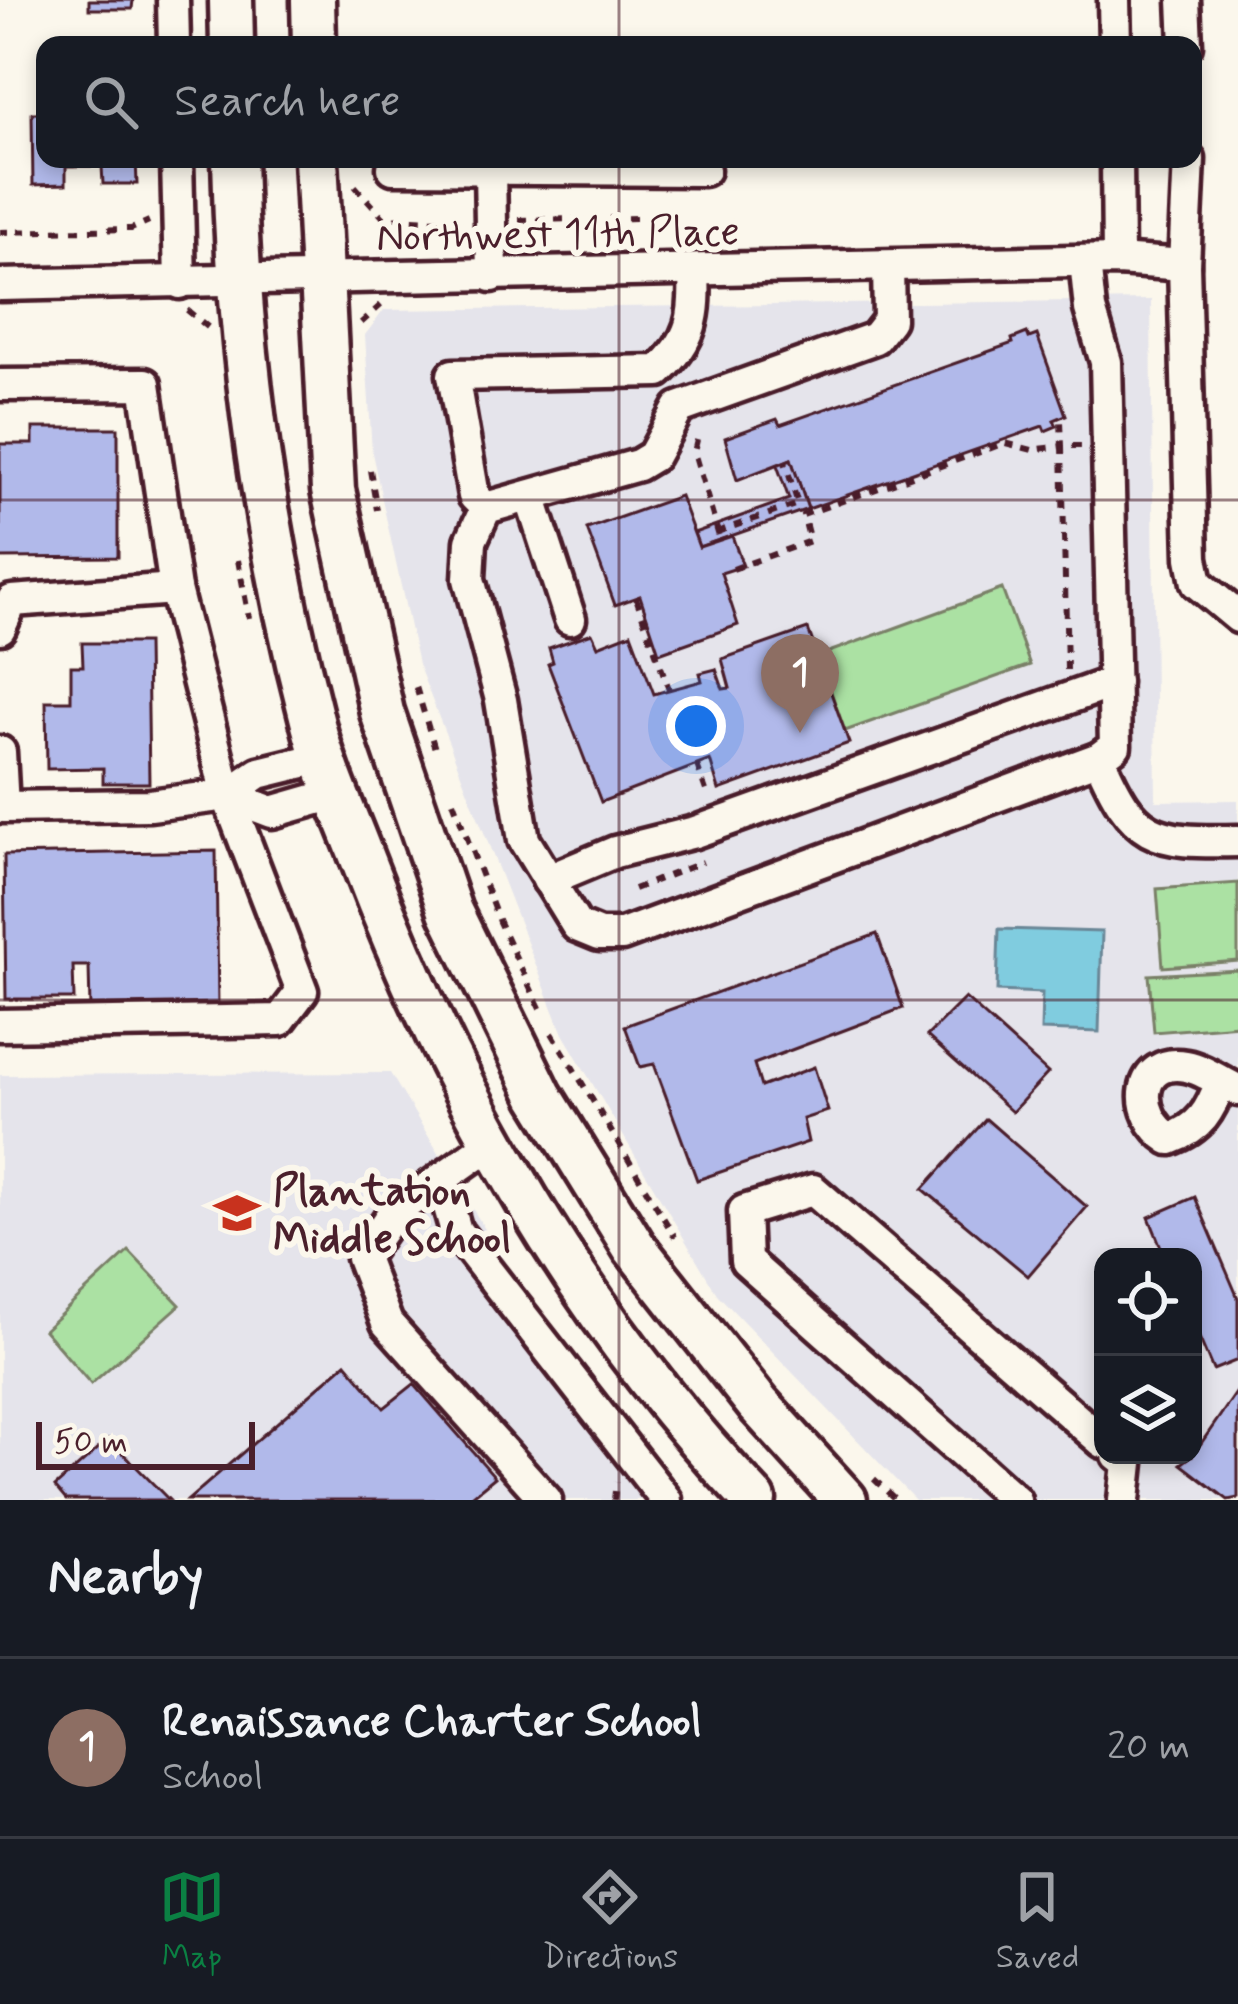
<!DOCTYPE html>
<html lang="en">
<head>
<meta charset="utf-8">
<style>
  :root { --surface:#171b24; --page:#20242c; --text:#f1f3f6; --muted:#9ea1a6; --line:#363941; --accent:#0b8043 }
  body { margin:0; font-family:Mynerve,sans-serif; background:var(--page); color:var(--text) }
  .controls { position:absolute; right:36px; bottom:36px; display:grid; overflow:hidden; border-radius:24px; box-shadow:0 6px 18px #0003 }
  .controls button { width:108px; height:108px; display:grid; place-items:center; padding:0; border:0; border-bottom:3px solid var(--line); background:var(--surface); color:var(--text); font:60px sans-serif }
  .scale { position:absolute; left:36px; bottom:30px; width:219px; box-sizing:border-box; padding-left:12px; border:6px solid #4a1f2b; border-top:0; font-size:33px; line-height:42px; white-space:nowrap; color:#4a1f2b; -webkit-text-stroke:9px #fbf7ec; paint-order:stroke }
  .you { position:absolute; left:696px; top:726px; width:42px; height:42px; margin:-30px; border:9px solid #fff; border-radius:50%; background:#1a73e8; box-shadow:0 0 0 18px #1a73e833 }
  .badge { display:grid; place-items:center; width:78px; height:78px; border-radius:50%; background:var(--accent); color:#fff; font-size:39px; font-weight:700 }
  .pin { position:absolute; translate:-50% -99px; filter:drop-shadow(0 3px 6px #0008) }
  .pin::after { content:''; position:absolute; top:63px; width:42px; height:36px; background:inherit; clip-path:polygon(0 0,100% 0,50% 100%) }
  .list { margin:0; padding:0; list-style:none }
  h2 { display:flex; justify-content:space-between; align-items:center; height:156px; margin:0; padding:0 48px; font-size:51px }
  h2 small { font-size:39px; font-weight:400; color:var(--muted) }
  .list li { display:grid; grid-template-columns:78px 1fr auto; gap:36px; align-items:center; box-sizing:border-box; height:180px; padding:0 48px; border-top:3px solid var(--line) }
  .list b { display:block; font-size:45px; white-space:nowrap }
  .list p { margin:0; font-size:39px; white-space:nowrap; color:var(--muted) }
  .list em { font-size:39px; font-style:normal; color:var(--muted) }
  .icon { flex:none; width:66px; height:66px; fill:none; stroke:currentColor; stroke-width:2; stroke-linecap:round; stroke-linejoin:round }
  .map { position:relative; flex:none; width:1238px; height:1500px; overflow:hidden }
  .search { position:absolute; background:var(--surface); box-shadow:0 6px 18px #0003; left:36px; right:36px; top:36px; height:132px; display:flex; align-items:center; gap:30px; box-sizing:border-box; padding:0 42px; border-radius:24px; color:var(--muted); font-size:45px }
  .sheet { height:336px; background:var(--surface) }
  nav { display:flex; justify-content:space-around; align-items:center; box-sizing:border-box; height:168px; border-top:3px solid var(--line); background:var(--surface); font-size:33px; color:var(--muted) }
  nav a { display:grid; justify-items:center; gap:6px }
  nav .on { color:var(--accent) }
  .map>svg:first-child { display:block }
</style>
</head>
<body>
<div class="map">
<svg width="1238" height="1500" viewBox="0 0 1238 1500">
  <rect width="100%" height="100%" fill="#fbf7ec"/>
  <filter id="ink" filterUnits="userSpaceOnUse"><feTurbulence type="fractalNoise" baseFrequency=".00833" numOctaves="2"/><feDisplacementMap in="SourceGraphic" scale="24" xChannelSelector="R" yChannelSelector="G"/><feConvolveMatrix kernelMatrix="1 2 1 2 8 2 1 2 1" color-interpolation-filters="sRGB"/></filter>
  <g filter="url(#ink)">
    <g fill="#e5e4eb" fill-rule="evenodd">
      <path d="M1151,300L1156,801L1238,800V1500H915L717,1294L563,1034L418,664L372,453L365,335L384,310ZM1103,1257H1193V1455H1103Z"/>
      <path d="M390,1073L559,1351L684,1500H0V1075Z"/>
    </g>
    <g fill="#abe1a3" stroke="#7a8067" stroke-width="3">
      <path d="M1002,589L1030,665L845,731L818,656Z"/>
      <path d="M1238,883V961L1163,967L1157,889Z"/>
      <path d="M1238,970V1025L1154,1032L1149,975Z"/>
      <path d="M129,1251L180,1305L91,1384L44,1330Z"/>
    </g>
    <path fill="#80ccdf" stroke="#6a8797" stroke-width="3" d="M999,929L1102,932L1099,1032L1041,1030L1042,993L997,991Z"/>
    <g fill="#b1b9ea" stroke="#4a1f2b" stroke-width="3">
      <path d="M89,0H133L132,9H89Z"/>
      <path d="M32,113H45V159H136L137,184H103L102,166H66V184L33,185Z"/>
      <path d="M1027,333L1029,338L1037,335L1066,415L1054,420L1057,426L1045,431L1043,426L808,509L791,459L737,480L725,438L777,419L780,425L1013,343L1012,339Z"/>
      <path d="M33,428H118V557L0,558V444H33Z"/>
      <path d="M791,459L808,509L699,547L694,533L789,499L777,465Z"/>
      <path d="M680,496L699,547L732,536L743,566L721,573L738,625L659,653L640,596L615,605L587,529Z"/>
      <path d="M808,629L849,743L719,790L710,760L601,802L548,664L553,662L549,648L592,633L598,646L631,633L654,694L702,681L700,673L716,669L723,689L730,688L722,659Z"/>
      <path d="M82,643H147L149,783H103V768L47,769L46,701H71V666H83Z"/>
      <path d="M216,851L218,1007L90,1009L89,966H73L74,999H6L4,855Z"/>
      <path d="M877,934L903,1008L754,1064L761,1087L814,1067L828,1111L803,1119L808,1142L697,1180L654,1064L640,1067L625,1026Z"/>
      <path d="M965,998L1048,1073L1012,1112L927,1036Z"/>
      <path d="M986,1119L1087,1207L1028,1276L923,1189Z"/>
      <path d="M1195,1197L1238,1298V1360L1213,1370L1193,1323V1257H1165L1149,1217Z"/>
      <path d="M346,1363L384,1408L414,1384L495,1477L467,1500H188Z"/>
      <path d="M1238,1390V1498L1228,1500L1181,1464L1193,1455Z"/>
      <path d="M109,1439L169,1500H66L55,1487Z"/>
    </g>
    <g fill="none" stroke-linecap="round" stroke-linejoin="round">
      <g stroke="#4a1f2b" stroke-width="39">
        <g id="minor">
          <path d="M173,0L174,45"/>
          <path d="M1114,0L1115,45"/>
          <path d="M1184,0L1186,45"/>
          <path d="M177,159L180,283"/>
          <path d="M1117,159L1118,260"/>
          <path d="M393,168L704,170"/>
          <path d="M490,170L492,276"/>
          <path d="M1184,265L1189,159"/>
          <path d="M888,266L889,320L875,338L679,408L653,456L638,465L486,508L471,541L469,579L501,700L524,840L577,926L599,935H622L1099,758L1115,746L1106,362L1090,309L1085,261"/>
          <path d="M0,285L1118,260L1184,265L1192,558L1197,583L1238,617"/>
          <path d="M0,385L145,384L175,589L227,795L302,991L280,1020L0,1025"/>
          <path d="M530,496L570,619"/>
          <path d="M486,508L474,496L453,375L659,371C693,339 696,316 694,271"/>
          <path d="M0,628L12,601L175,589"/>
          <path d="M0,752L3,807L150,805L227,795L259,773L324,757"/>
          <path d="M1099,758C1134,839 1152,843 1238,841"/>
          <path d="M227,795L272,812L338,793"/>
          <path d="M548,880L615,852L695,832L1114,682"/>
          <path d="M1221,1082C1210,1111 1201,1128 1170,1139C1132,1115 1137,1057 1186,1066C1203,1069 1222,1083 1238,1090"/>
          <path d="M492,1143L393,1213L362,1258L387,1323L546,1500"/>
          <path d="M441,1179L456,1231L666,1500"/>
          <path d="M1118,1455L1128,1463L1124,1500"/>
          <path d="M1015,1500L746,1261L744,1211L813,1190L1103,1442"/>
        </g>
      </g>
      <g stroke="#4a1f2b" stroke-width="51">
        <g id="highway">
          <path d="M231,0L232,45"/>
          <path d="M313,0L314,45"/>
          <path d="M234,159C238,351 265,539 313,724C325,771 346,816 363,861C452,1095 580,1318 754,1500"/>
          <path d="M316,159L333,490L382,712L450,911L540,1095L634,1247L758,1404L845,1500"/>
        </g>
      </g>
      <g stroke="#4a1f2b" stroke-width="6" stroke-dasharray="9 9" stroke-linecap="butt">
        <path d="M355,186L384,218L464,221"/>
        <path d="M519,220L640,218"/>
        <path d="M0,232L131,229L149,221"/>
        <path d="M383,250L384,218"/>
        <path d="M187,310L209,328"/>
        <path d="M361,323L381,305"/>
        <path d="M697,440L694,452L720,540"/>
        <path d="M370,470L377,510"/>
        <path d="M717,532L798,504L785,462"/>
        <path d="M238,560L249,618"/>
        <path d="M733,569L810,541L803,515L1005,443L1032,450L1062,446L1061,421"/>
        <path d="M636,598L669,689"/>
        <path d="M1067,670L1062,446H1082"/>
        <path d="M416,687L435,749"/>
        <path d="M697,765L709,799"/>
        <path d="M453,801L499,922L541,1010"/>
        <path d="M634,889L703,862"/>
        <path d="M552,1033L675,1237"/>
        <path d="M874,1479L896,1500"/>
        <path d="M614,1500L616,1482"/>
      </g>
      <use href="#minor" stroke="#fbf7ec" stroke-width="30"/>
      <use href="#highway" stroke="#fbf7ec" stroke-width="42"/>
    </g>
  </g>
  <path fill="none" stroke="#4a1f2b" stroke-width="3" stroke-opacity="0.55" d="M619,0V45M619,159V1500M0,500H1238M0,1000H1238"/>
  <defs>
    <g id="school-bare" transform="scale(3.6)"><path d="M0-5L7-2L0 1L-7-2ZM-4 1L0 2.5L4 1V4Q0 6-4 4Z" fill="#c8321e" stroke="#fbf7ec" stroke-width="2.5" paint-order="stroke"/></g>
  </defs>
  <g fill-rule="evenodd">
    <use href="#school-bare" x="237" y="1213"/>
  </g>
  <g text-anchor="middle" stroke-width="12" stroke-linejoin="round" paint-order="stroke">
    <g font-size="42" fill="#4a1f2b" stroke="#fbf7ec">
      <text transform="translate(558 232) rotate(-1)" y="15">Northwest 11th Place</text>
    </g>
    <g font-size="42" font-weight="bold" fill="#4a1f2b" stroke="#fbf7ec" text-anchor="start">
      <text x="273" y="1204">Plantation<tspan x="273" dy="48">Middle School</tspan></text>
    </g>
  </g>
</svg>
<div class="controls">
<button><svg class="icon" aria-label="locate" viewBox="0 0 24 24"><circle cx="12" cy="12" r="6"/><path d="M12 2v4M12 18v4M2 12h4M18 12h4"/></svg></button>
<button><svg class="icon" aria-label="layers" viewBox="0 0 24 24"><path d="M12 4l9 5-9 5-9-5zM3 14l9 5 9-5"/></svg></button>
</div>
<div class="scale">50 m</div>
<div class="you"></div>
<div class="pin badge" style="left:800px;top:733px;background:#8d6e63">1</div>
<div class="search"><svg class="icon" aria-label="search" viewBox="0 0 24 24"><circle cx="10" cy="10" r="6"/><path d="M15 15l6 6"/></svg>Search here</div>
</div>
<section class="sheet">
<h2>Nearby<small></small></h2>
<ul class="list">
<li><span class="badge" style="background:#8d6e63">1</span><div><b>Renaissance Charter School</b><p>School</p></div><em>20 m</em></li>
</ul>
</section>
<nav>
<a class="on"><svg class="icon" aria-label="map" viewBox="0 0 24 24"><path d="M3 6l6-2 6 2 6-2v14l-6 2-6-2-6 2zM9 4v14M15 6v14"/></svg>Map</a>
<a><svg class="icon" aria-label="directions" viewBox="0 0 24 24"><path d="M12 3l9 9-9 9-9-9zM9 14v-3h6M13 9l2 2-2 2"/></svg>Directions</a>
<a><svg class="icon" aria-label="saved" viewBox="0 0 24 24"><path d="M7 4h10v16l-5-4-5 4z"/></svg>Saved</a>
</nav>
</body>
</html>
